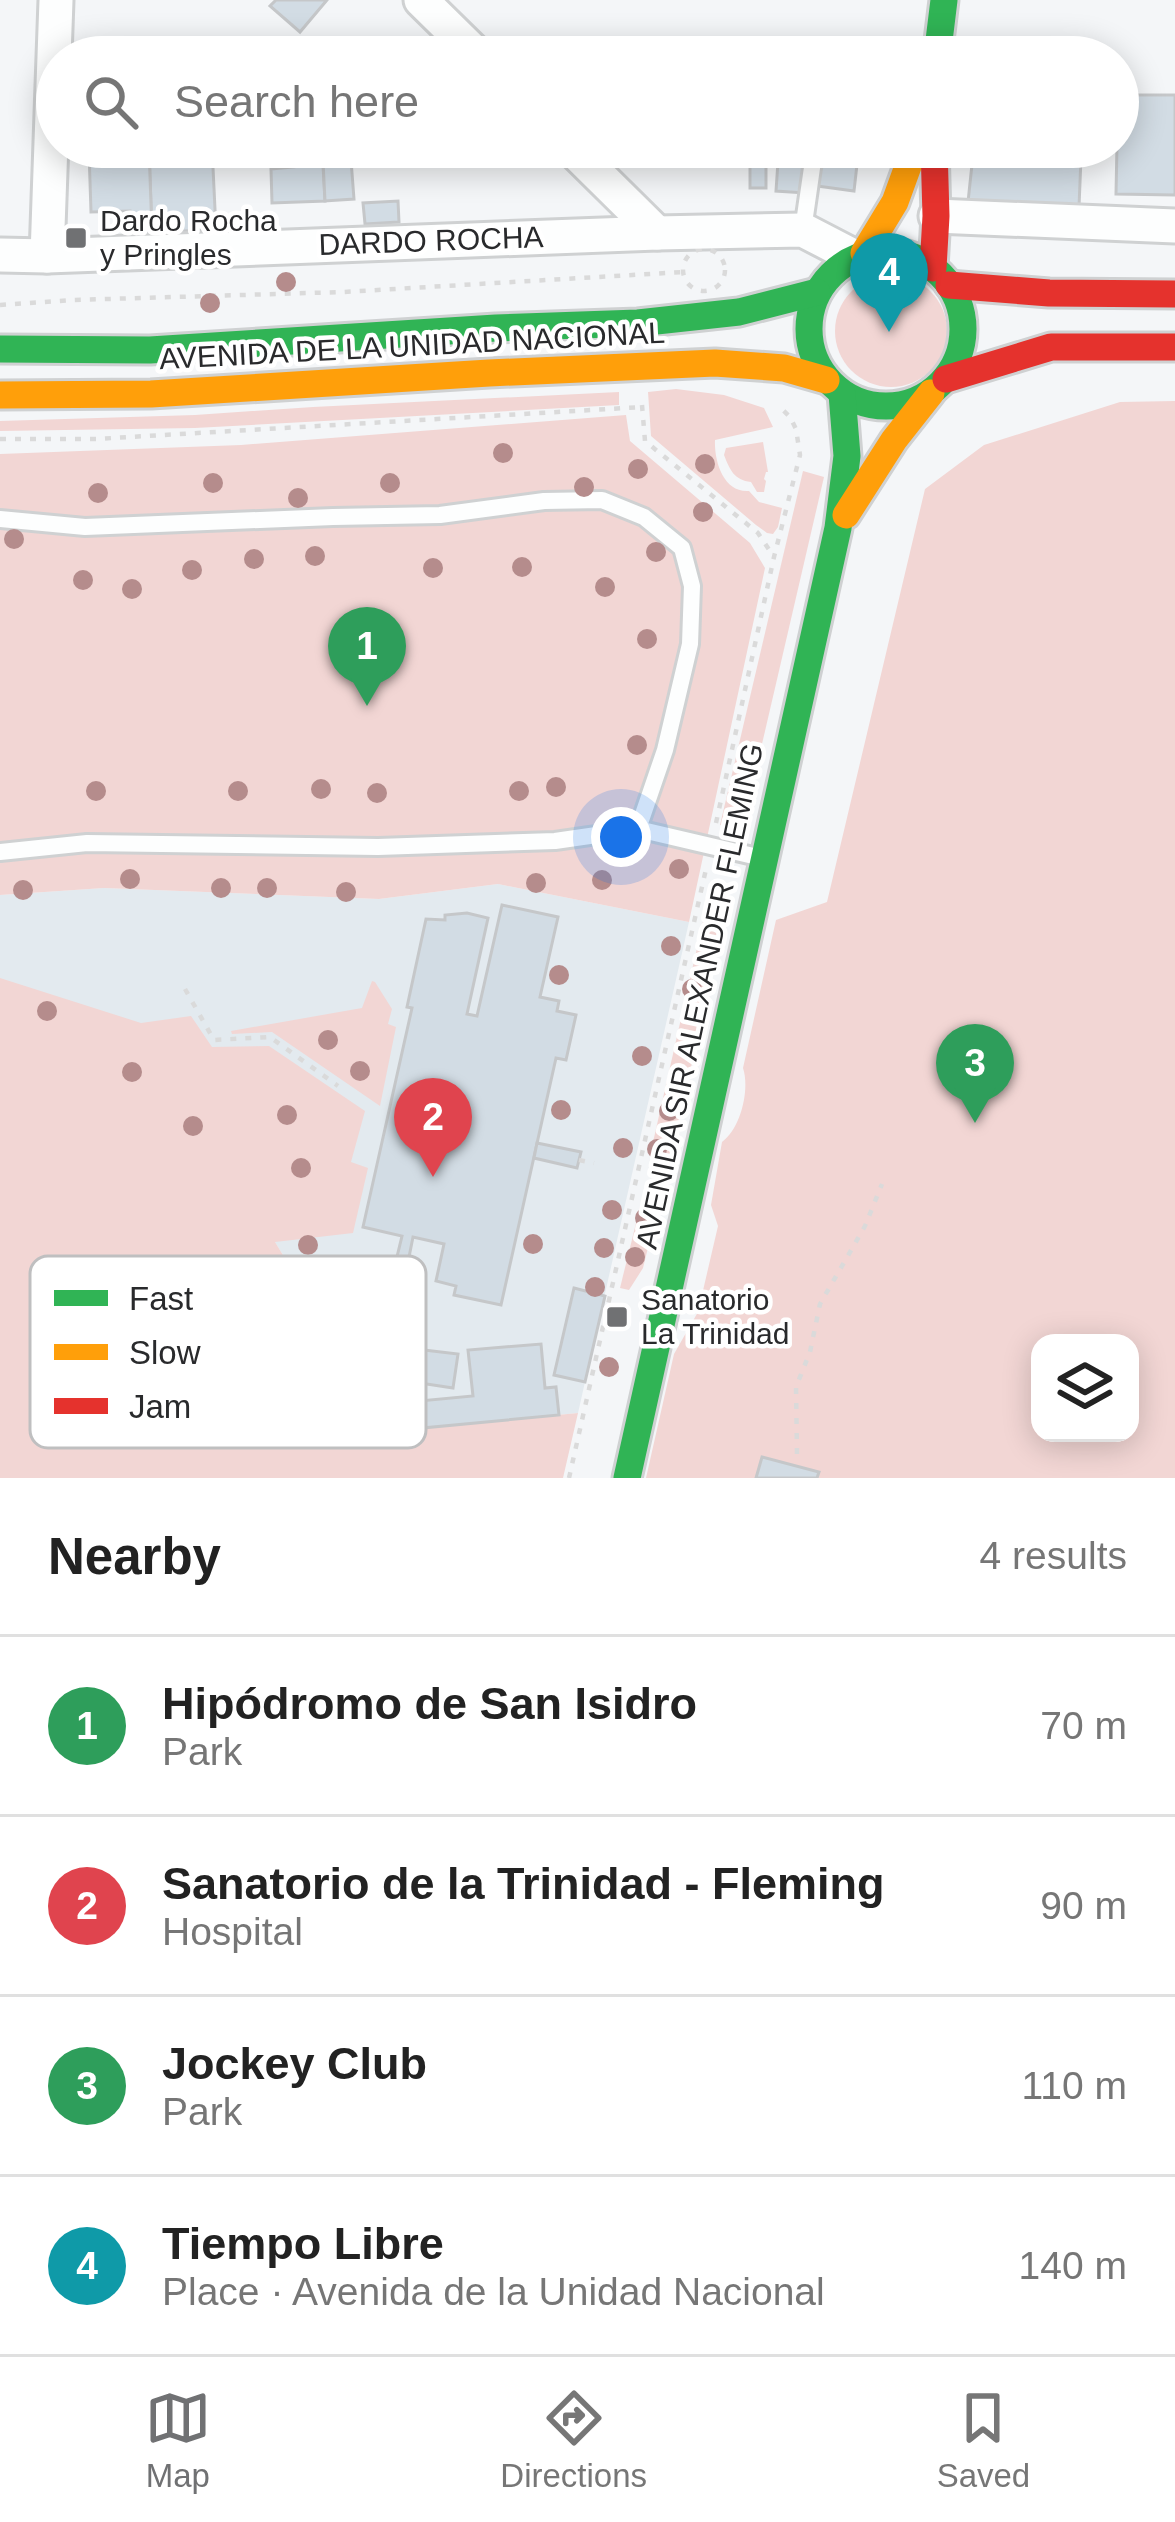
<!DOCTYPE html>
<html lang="en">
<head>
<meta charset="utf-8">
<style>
  :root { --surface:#fff; --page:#f6f6f6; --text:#222; --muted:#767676; --line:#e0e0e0; --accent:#707173 }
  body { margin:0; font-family:Arial,sans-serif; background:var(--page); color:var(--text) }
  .controls { position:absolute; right:36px; bottom:36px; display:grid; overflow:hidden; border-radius:24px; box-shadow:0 6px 30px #0003 }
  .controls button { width:108px; height:108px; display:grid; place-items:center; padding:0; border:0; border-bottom:3px solid var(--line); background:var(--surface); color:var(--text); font:60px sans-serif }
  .you { position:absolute; left:621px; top:837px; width:42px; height:42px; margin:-30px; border:9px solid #fff; border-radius:50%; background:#1a73e8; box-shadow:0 0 0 18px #1a73e833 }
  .badge { display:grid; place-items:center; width:78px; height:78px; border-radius:50%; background:var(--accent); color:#fff; font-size:39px; font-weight:700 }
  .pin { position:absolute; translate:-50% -99px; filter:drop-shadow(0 3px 6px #0008) }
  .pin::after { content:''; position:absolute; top:63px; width:42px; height:36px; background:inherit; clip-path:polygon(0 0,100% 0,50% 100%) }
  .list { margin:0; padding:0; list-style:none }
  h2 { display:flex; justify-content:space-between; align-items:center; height:156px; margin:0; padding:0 48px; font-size:51px }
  h2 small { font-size:39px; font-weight:400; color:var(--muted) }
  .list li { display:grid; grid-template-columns:78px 1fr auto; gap:36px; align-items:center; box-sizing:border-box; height:180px; padding:0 48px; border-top:3px solid var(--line) }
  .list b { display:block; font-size:45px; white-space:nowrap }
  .list p { margin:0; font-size:39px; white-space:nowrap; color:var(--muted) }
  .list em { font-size:39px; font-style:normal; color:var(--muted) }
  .icon { flex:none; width:66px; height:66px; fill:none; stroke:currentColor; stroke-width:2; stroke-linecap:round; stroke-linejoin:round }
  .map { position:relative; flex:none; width:1175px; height:1478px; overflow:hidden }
  .search { position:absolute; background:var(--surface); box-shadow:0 6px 30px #0003; left:36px; right:36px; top:36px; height:132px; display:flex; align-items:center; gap:30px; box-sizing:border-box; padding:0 42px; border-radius:66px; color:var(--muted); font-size:45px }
  .sheet { height:876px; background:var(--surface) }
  nav { display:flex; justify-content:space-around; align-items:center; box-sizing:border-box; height:168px; border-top:3px solid var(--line); background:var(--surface); font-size:33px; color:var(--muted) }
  nav a { display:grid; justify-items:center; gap:6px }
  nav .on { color:var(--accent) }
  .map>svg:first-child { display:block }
</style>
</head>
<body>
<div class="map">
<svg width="1175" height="1478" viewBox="0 0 1175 1478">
  <rect width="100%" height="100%" fill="#f4f6f8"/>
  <path fill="#e3eaef" d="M498,884L689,922L578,1413L391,1431L200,1120L0,993V895L104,888L379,899Z"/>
  <g fill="#f2d6d4" fill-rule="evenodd">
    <circle cx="891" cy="331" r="56"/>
    <path d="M676,389L724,395L764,408L773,427L715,440C714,462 724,493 749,491L759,502L782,508L778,527L773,534L767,533L756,525L651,436L648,392Z"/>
    <path d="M619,392V405L195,428L0,431V421L195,415L313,407Z"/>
    <path d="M1175,401V1478H646L674,1354L698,1312L718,1226L711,1205L722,1142C741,1128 750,1089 743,1068L776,920L827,902L925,489L984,445L1120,402ZM1040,1343H1130V1433H1040Z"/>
    <path d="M626,415L630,441L750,543L765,568L689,922L498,884L379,899L104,888L0,895V454L241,445Z"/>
    <path d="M763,442L768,472H766L764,479L766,481L764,492H757L751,482C734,480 730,470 724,455L726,448Z"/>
    <path d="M803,471L824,477L742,830L720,825Z"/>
    <path d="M707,904L727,908L671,1156L651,1151Z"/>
    <path d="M0,978L141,1023L191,1016L212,1047L269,1046L365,1111L351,1162L368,1168L353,1233L275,1242L390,1431L578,1413L563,1478H0Z"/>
    <path d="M372,981L375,982L392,1009L388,1024L396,1027L380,1106L272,1032L232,1034L231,1031L362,1008Z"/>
    <path d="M641,1203L658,1207L643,1268L629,1290L620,1288Z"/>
  </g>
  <g fill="#d2dce4" stroke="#c5c7c9" stroke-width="3">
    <path d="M276,0H327L300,32L270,6Z"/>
    <path d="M1118,95H1175V195L1116,194Z"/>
    <path d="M89,147H212L216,230L152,232L149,149L89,151Z"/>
    <path d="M293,147H322L325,201L272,203L271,169L294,167Z"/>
    <rect x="750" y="147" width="16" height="41"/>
    <path d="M779,147H811L805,193L776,191Z"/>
    <path d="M822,147H859L854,191L817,186Z"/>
    <path d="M974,147H1081V158L973,155Z"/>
    <path d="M149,149L152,232L131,233L130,211L91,212L89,151Z"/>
    <path d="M973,155L1081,158L1079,207L968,202Z"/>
    <path d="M351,160L354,199L325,201L323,161Z"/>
    <path d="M398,201L399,222L365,224L363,203Z"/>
    <path d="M502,905L558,917L540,997L559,1001L557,1011L576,1015L566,1060L556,1058L501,1305L454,1295L456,1286L436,1281L444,1244L413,1237L407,1267L395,1265L402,1236L363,1227L412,1008L407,1007L426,919L445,920V915L467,913L488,918L467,1014L477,1016Z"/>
    <path d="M537,1143L581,1152L577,1168L534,1158Z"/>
    <path d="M574,1288L605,1296L585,1382L554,1375Z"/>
    <path d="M541,1344L545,1388L556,1387L559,1415L422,1428L419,1401L473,1396L468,1350Z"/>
    <path d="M424,1350L458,1354L453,1388L420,1383Z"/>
    <path d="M762,1457L819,1472L817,1478H756Z"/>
  </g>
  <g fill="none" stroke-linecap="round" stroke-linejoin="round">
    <g stroke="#cfd1d2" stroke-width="22">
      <g id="lane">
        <path d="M803,230L815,147"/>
        <path d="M0,519L85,527L333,517L440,515L544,501L602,500L644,517L682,548L692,586L690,644L665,750L638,829"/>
        <path d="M0,852L87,843L378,847L555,841L638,829L762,858"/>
      </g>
    </g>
    <g stroke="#cfd1d2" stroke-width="39">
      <g id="street">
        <path d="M421,0L479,57"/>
        <path d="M570,147L657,233"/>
        <path d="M936,216L1175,226"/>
        <path d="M0,255L47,256L657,233L803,230L855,257"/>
        <path d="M47,256L56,0"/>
      </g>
    </g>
    <g stroke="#cfd1d2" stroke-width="33">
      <g id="fast">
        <path d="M937,57L944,0"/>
        <circle cx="886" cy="329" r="77"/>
        <path d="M0,349L150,350L496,328L638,323L739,312L817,292"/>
        <path d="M627,1478L838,528L847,456L842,394"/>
      </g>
    </g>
    <g stroke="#cfd1d2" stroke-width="33">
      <g id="slow">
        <path d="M864,253L895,202L915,147"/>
        <path d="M0,395L151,394L489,373L715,363L784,368L826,380"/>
        <path d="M846,515L894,440L931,393"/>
      </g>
    </g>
    <g stroke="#cfd1d2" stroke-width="33">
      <g id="jam">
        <path d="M933,268L936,216L934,147"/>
        <path d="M949,285L1049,293L1175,294"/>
        <path d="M946,379L1051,347H1175"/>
      </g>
    </g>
    <g stroke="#dadada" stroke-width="4.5" stroke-dasharray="6 9" stroke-linecap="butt">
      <circle cx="704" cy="270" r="21"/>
      <path d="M0,305L73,300L343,292L683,272"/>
      <path d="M642,405L645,441L758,533L774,557"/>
      <path d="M0,439H96L642,407"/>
      <path d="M716,823L774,557L800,455L796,429L790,417L779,406"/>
      <path d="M185,989L214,1040L270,1037L338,1086"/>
      <path d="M579,1160L594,1163"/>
      <path d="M797,1454L796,1387L810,1352L820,1304L865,1226L882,1184"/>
      <path d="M569,1478L706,869"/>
    </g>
    <use href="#lane" stroke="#fdfefe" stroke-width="16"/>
    <use href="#street" stroke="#fdfefe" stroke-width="33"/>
    <use href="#fast" stroke="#30b455" stroke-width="27"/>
    <use href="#slow" stroke="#ff9f0a" stroke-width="27"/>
    <use href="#jam" stroke="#e5322d" stroke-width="27"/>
  </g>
  <g fill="#b58c8c">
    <circle cx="286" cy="282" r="10"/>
    <circle cx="210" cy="303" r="10"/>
    <circle cx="503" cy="453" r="10"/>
    <circle cx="705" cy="464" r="10"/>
    <circle cx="638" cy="469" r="10"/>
    <circle cx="213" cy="483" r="10"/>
    <circle cx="390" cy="483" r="10"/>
    <circle cx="584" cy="487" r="10"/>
    <circle cx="98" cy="493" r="10"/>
    <circle cx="298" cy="498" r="10"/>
    <circle cx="703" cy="512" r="10"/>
    <circle cx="14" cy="539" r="10"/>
    <circle cx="656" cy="552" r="10"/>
    <circle cx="315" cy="556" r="10"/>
    <circle cx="254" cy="559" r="10"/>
    <circle cx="522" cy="567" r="10"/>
    <circle cx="433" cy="568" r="10"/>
    <circle cx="192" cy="570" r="10"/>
    <circle cx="83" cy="580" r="10"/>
    <circle cx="605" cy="587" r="10"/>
    <circle cx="132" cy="589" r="10"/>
    <circle cx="647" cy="639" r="10"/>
    <circle cx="637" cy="745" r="10"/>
    <circle cx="556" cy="787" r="10"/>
    <circle cx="321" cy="789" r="10"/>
    <circle cx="96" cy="791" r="10"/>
    <circle cx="238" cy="791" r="10"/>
    <circle cx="519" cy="791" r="10"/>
    <circle cx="377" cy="793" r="10"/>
    <circle cx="679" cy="869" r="10"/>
    <circle cx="130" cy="879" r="10"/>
    <circle cx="602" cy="880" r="10"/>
    <circle cx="536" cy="883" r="10"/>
    <circle cx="221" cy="888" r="10"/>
    <circle cx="267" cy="888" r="10"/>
    <circle cx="23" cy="890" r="10"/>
    <circle cx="346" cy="892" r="10"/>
    <circle cx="671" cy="946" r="10"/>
    <circle cx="559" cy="975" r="10"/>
    <circle cx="692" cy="989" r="10"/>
    <circle cx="47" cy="1011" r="10"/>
    <circle cx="328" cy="1040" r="10"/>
    <circle cx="642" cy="1056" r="10"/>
    <circle cx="360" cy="1071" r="10"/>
    <circle cx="132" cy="1072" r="10"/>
    <circle cx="561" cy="1110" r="10"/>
    <circle cx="669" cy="1111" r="10"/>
    <circle cx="287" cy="1115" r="10"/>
    <circle cx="193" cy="1126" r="10"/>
    <circle cx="623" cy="1148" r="10"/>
    <circle cx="657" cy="1149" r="10"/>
    <circle cx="301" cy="1168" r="10"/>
    <circle cx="612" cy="1210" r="10"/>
    <circle cx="645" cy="1218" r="10"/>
    <circle cx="533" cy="1244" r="10"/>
    <circle cx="308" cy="1245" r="10"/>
    <circle cx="604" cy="1248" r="10"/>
    <circle cx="635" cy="1257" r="10"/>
    <circle cx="595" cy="1287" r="10"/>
    <circle cx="609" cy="1367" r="10"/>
  </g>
  <g fill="#707173" stroke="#fff" stroke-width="4.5">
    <rect x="64" y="226" width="24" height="24" rx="6"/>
    <rect x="605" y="1305" width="24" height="24" rx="6"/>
  </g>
  <g text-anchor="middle" stroke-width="9" stroke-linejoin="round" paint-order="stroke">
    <g font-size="30" fill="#292a2c" stroke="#fff" text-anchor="start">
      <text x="100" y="231">Dardo Rocha<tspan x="100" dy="34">y Pringles</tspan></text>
      <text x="641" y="1310">Sanatorio<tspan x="641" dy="34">La Trinidad</tspan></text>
    </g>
    <g font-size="30" fill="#292a2c" stroke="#fff">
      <text transform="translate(431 241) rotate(-2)" y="10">DARDO ROCHA</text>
      <text transform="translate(412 346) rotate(-3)" y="10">AVENIDA DE LA UNIDAD NACIONAL</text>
      <text transform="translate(700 996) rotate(-78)" y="10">AVENIDA SIR ALEXANDER FLEMING</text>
    </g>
  </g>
  <rect x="30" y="1256" width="396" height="192" rx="18" fill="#fff" stroke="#bfbfc0" stroke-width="3"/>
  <rect x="54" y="1290" width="54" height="16" fill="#30b455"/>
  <rect x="54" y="1344" width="54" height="16" fill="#ff9f0a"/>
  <rect x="54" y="1398" width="54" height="16" fill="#e5322d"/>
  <g font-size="33" fill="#292a2c">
    <text x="129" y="1310">Fast</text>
    <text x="129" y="1364">Slow</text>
    <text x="129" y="1418">Jam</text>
  </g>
</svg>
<div class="controls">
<button><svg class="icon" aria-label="layers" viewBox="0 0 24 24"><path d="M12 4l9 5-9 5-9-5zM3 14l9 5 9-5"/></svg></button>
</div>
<div class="you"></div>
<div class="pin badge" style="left:367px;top:706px;background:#2e9e5b">1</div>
<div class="pin badge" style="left:433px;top:1177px;background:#e0444e">2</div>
<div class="pin badge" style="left:975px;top:1123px;background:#2e9e5b">3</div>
<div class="pin badge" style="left:889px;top:332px;background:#0f9aa8">4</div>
<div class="search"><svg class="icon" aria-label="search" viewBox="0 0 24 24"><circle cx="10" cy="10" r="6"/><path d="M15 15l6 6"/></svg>Search here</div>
</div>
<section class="sheet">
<h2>Nearby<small>4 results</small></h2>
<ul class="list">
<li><span class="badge" style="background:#2e9e5b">1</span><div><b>Hipódromo de San Isidro</b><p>Park</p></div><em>70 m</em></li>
<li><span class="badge" style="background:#e0444e">2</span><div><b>Sanatorio de la Trinidad - Fleming</b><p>Hospital</p></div><em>90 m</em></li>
<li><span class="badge" style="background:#2e9e5b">3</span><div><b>Jockey Club</b><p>Park</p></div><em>110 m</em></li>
<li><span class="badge" style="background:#0f9aa8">4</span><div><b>Tiempo Libre</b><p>Place · Avenida de la Unidad Nacional</p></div><em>140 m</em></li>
</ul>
</section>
<nav>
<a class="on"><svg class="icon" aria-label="map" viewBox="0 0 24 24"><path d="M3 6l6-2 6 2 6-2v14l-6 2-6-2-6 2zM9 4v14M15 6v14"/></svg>Map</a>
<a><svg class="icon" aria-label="directions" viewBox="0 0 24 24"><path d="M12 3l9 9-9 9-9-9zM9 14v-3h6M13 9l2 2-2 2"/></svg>Directions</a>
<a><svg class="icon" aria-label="saved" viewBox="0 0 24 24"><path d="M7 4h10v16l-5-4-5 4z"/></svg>Saved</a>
</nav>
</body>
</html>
